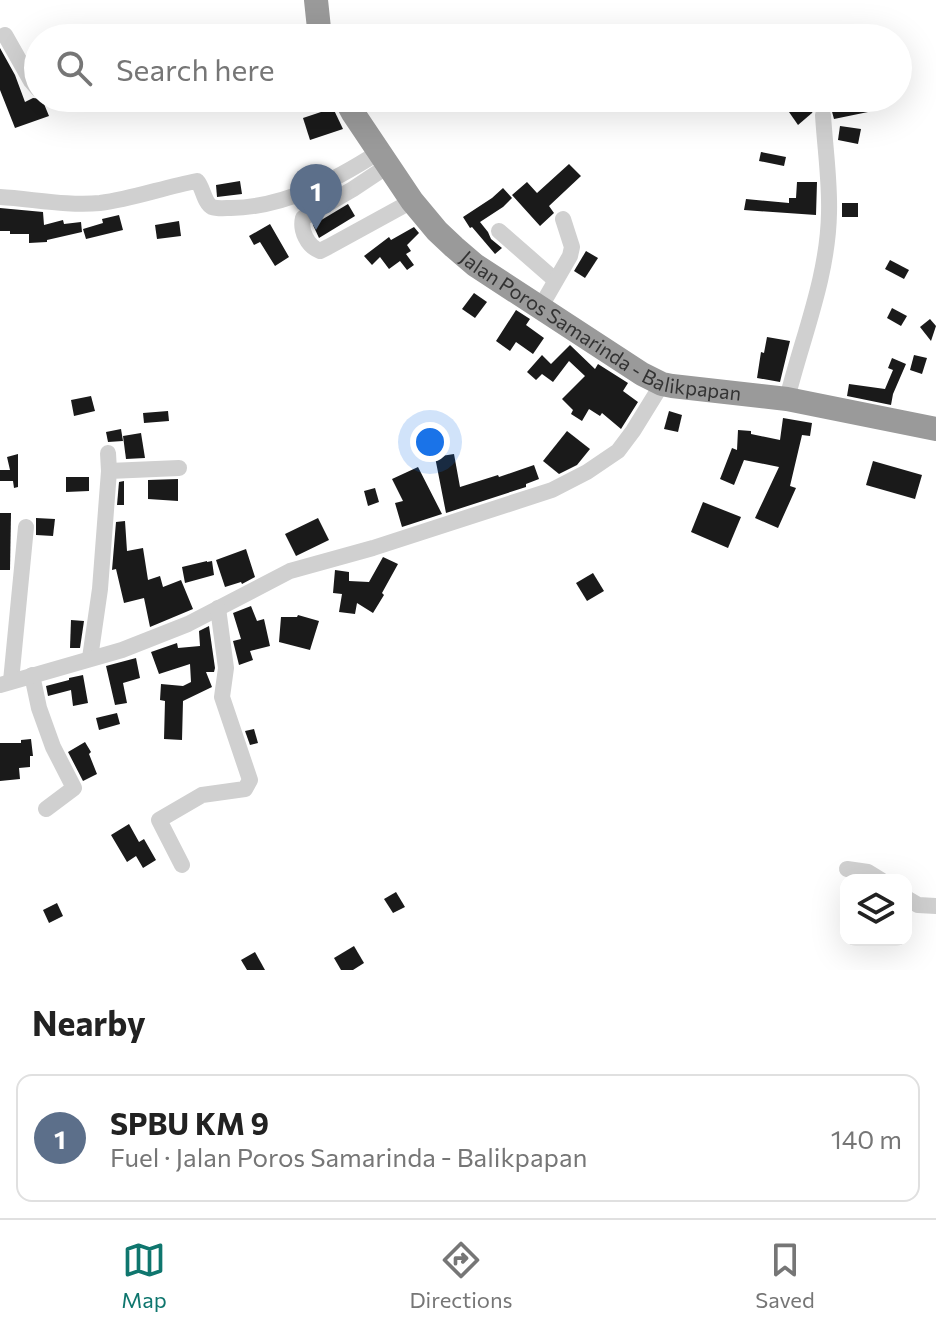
<!DOCTYPE html>
<html lang="en">
<head>
<meta charset="utf-8">
<style>
  :root { --surface:#fff; --page:#f2f2f2; --text:#222; --muted:#767676; --line:#e0e0e0; --accent:#0f766e }
  body { margin:0; font-family:Commissioner,sans-serif; background:var(--page); color:var(--text) }
  .controls { position:absolute; right:24px; bottom:24px; display:grid; overflow:hidden; border-radius:16px; box-shadow:0 8px 32px #0002 }
  .controls button { width:72px; height:72px; display:grid; place-items:center; padding:0; border:0; border-bottom:2px solid var(--line); background:var(--surface); color:var(--text); font:40px sans-serif }
  .you { position:absolute; left:430px; top:442px; width:28px; height:28px; margin:-20px; border:6px solid #fff; border-radius:50%; background:#1a73e8; box-shadow:0 0 0 12px #1a73e833 }
  .badge { display:grid; place-items:center; width:52px; height:52px; border-radius:50%; background:var(--accent); color:#fff; font-size:26px; font-weight:700 }
  .pin { position:absolute; translate:-50% -66px; filter:drop-shadow(0 2px 4px #0008) }
  .pin::after { content:''; position:absolute; top:42px; width:28px; height:24px; background:inherit; clip-path:polygon(0 0,100% 0,50% 100%) }
  .list { margin:0; padding:0; list-style:none }
  h2 { display:flex; justify-content:space-between; align-items:center; height:104px; margin:0; padding:0 32px; font-size:34px }
  h2 small { font-size:26px; font-weight:400; color:var(--muted) }
  .list li { display:grid; grid-template-columns:52px 1fr auto; gap:24px; align-items:center; box-sizing:border-box; height:128px; margin:0 16px 16px; padding:0 16px; border:2px solid var(--line); border-radius:16px }
  .list b { display:block; font-size:30px; white-space:nowrap }
  .list p { margin:0; font-size:26px; white-space:nowrap; color:var(--muted) }
  .list em { font-size:26px; font-style:normal; color:var(--muted) }
  .icon { flex:none; width:44px; height:44px; fill:none; stroke:currentColor; stroke-width:2; stroke-linecap:round; stroke-linejoin:round }
  .map { position:relative; flex:none; width:936px; height:970px; overflow:hidden }
  .search { position:absolute; background:var(--surface); box-shadow:0 8px 32px #0002; left:24px; right:24px; top:24px; height:88px; display:flex; align-items:center; gap:20px; box-sizing:border-box; padding:0 28px; border-radius:44px; color:var(--muted); font-size:30px }
  .sheet { height:248px; background:var(--surface) }
  nav { display:flex; justify-content:space-around; align-items:center; box-sizing:border-box; height:112px; border-top:2px solid var(--line); background:var(--surface); font-size:22px; color:var(--muted) }
  nav a { display:grid; justify-items:center; gap:4px }
  nav .on { color:var(--accent) }
  .map>svg:first-child { display:block }
</style>
</head>
<body>
<div class="map">
<svg width="936" height="970" viewBox="0 0 936 970">
  <rect width="100%" height="100%" fill="#fff"/>
  <g fill="#1a1a1a">
    <path d="M0,48L15,75L25,102L33,98L42,99L49,116L15,128L0,90Z"/>
    <path d="M270,98H298L299,103L272,108Z"/>
    <path d="M849,98H866L868,112L834,119L831,108L850,103Z"/>
    <path d="M806,99L814,109L812,113L798,125L789,112Z"/>
    <path d="M333,108L343,129L310,140L303,118Z"/>
    <path d="M840,126L861,129L858,144L838,140Z"/>
    <path d="M761,152L786,157L784,166L759,161Z"/>
    <path d="M569,164L581,176L549,206L554,213L540,226L512,195L527,182L537,193Z"/>
    <path d="M240,181L242,194L217,197L216,185Z"/>
    <path d="M797,182H817L816,215L744,210L746,199L789,203V198H796Z"/>
    <path d="M503,188L512,198L503,207L480,222L488,232L491,239L502,248L495,254L472,227L470,228L463,217L492,198Z"/>
    <rect x="842" y="203" width="16" height="14"/>
    <path d="M348,204L355,216L319,238L313,225Z"/>
    <path d="M0,208L43,212L44,225L63,220L64,224L81,222L82,232L47,240V242L29,243V234H10V231H0Z"/>
    <path d="M119,215L123,230L86,239L83,229L103,223L102,219Z"/>
    <path d="M179,221L181,236L157,239L155,225Z"/>
    <path d="M270,224L289,257L275,266L260,242L254,245L249,236Z"/>
    <path d="M414,227L419,233L407,245L411,251L406,254L414,265L407,270L400,261L389,269L380,257L372,265L364,256L389,237L391,240Z"/>
    <path d="M586,251L598,258L585,278L574,271Z"/>
    <path d="M890,260L909,270L904,279L885,269Z"/>
    <path d="M474,293L487,302L475,318L462,309Z"/>
    <path d="M892,308L907,316L901,326L887,318Z"/>
    <path d="M516,310L530,319L526,325L544,338L533,354L516,342L510,351L496,341Z"/>
    <path d="M930,319L936,326L931,341L920,327Z"/>
    <path d="M767,337L790,341L780,382L757,378L761,352L764,353Z"/>
    <path d="M570,345L595,369L598,364L628,383L623,391L638,402L621,429L602,413L600,416L589,409L582,421L571,414L573,410L562,399L585,376L569,361L553,382L542,374L536,380L527,372L542,355L551,364Z"/>
    <path d="M914,355L927,358L922,374L910,370Z"/>
    <path d="M892,358L906,364L893,394L891,405L847,396L849,384L885,389L893,370L888,368Z"/>
    <path d="M91,396L95,411L74,416L71,400Z"/>
    <path d="M168,411L169,421L144,423L143,413Z"/>
    <path d="M669,411L682,415L678,432L664,429Z"/>
    <path d="M783,418L812,423L810,436L802,435L790,486L796,488L778,528L755,518L779,467L744,460L734,485L720,479L732,448L737,450L738,430L751,431V434L780,440Z"/>
    <path d="M121,429L123,441L108,442L106,432Z"/>
    <path d="M567,431L590,449L577,465L559,474L543,461Z"/>
    <path d="M141,433L145,458L126,459L123,436Z"/>
    <path d="M18,454V487L14,488L13,481H0V470H10L7,457Z"/>
    <path d="M454,454L460,487L498,475L499,477L534,465L539,479L526,484V487L446,513L435,457Z"/>
    <path d="M873,461L922,475L915,499L866,485Z"/>
    <path d="M418,467L442,514L402,527L395,503L403,501L392,479Z"/>
    <path d="M66,477H89V491L66,492Z"/>
    <path d="M178,479V501L148,499V480Z"/>
    <path d="M124,481V505H117L119,482Z"/>
    <path d="M375,488L379,502L368,506L364,491Z"/>
    <path d="M703,502L741,517L728,548L691,532Z"/>
    <path d="M0,513H11L10,570H0Z"/>
    <path d="M36,518L55,519L53,536L36,535Z"/>
    <path d="M318,518L329,540L296,556L285,534Z"/>
    <path d="M125,521L127,551L143,548L148,580L160,576L163,587L181,580L193,609L150,627L144,598L124,603L116,569L112,570L116,522Z"/>
    <path d="M246,549L255,577L242,584L241,582L225,587L216,560Z"/>
    <path d="M383,557L398,564L382,593L384,595L373,613L357,603L355,614L339,612L342,594L333,593L335,570L349,572V581L369,582Z"/>
    <path d="M207,561V562L212,561L214,575L185,583L182,567Z"/>
    <path d="M593,573L604,591L587,601L576,583Z"/>
    <path d="M251,606L257,621L264,619L270,646L250,651L253,660L239,665L233,641L241,639L233,613Z"/>
    <path d="M298,615L319,621L310,650L279,642L281,617H297Z"/>
    <path d="M71,620L84,621L80,648H70Z"/>
    <path d="M209,626L215,668L214,672H206L212,687L183,701L182,740L164,739L165,701L160,700L161,684L183,686L191,682L190,664L159,674L151,652L177,643L178,648L200,646L199,631Z"/>
    <path d="M136,658L140,678L123,683L127,703L115,705L106,666Z"/>
    <path d="M83,675L88,703L73,706L71,690L48,696L46,686L69,680V678Z"/>
    <path d="M117,713L120,724L99,730L96,718Z"/>
    <path d="M254,729L258,743L250,745L245,731Z"/>
    <path d="M31,739L33,756H30V767L19,768L20,779L0,781V743H21V740Z"/>
    <path d="M85,742L91,752L89,754L97,774L83,781L68,752Z"/>
    <path d="M129,824L139,842L144,839L156,860L143,868L136,856L127,862L111,835Z"/>
    <path d="M396,892L405,907L393,913L384,899Z"/>
    <path d="M57,903L63,916L49,923L43,910Z"/>
    <path d="M354,946L364,963L353,970H341L334,958Z"/>
    <path d="M255,952L265,970H247L241,960Z"/>
  </g>
  <g fill="none" stroke-linecap="round" stroke-linejoin="round">
    <g stroke="#d0d0d0" stroke-width="16">
      <path d="M5,35L31,81L38,89"/>
      <path d="M389,165L353,189L303,218C300,230 307,246 320,251L328,247L412,201"/>
      <path d="M0,197C33,199 67,206 100,203C133,199 164,187 197,181C203,187 204,203 212,207C217,209 226,208 231,208C286,207 335,180 379,152"/>
      <path d="M499,231L555,280"/>
      <path d="M540,308L570,256L572,247L563,219"/>
      <path d="M787,399C802,338 828,277 829,213C830,181 825,148 823,115"/>
      <path d="M108,453L109,471"/>
      <path d="M90,658L100,589L109,471L179,468"/>
      <path d="M32,675L39,708L53,747L74,788L46,809"/>
      <path d="M11,681L26,527"/>
      <path d="M0,685L122,650L188,624L290,571L373,548L552,490L587,472L618,451L633,431L662,384"/>
      <path d="M182,865L159,820L202,795L245,789L250,780L222,697L226,668L218,608"/>
      <path d="M847,869L868,872L881,880"/>
      <path d="M906,898L918,905L936,906"/>
    </g>
    <g stroke="#9a9a9a" stroke-width="24">
      <path d="M316,0L320,38"/>
      <path id="s1" d="M345,98L353,113L412,201L437,231L454,247L475,265L642,374L662,384L672,386L787,399L936,429"/>
    </g>
  </g>
  <g text-anchor="middle" stroke-width="8" stroke-linejoin="round" paint-order="stroke">
    <g font-size="20" fill="#333" stroke="#fff">
      <text dy="7" stroke="none"><textPath href="#s1" startOffset="356">Jalan Poros Samarinda - Balikpapan</textPath></text>
    </g>
  </g>
</svg>
<div class="controls">
<button><svg class="icon" aria-label="layers" viewBox="0 0 24 24"><path d="M12 4l9 5-9 5-9-5zM3 14l9 5 9-5"/></svg></button>
</div>
<div class="you"></div>
<div class="pin badge" style="left:316px;top:230px;background:#5c6f8a">1</div>
<div class="search"><svg class="icon" aria-label="search" viewBox="0 0 24 24"><circle cx="10" cy="10" r="6"/><path d="M15 15l6 6"/></svg>Search here</div>
</div>
<section class="sheet">
<h2>Nearby<small></small></h2>
<ul class="list">
<li><span class="badge" style="background:#5c6f8a">1</span><div><b>SPBU KM 9</b><p>Fuel · Jalan Poros Samarinda - Balikpapan</p></div><em>140 m</em></li>
</ul>
</section>
<nav>
<a class="on"><svg class="icon" aria-label="map" viewBox="0 0 24 24"><path d="M3 6l6-2 6 2 6-2v14l-6 2-6-2-6 2zM9 4v14M15 6v14"/></svg>Map</a>
<a><svg class="icon" aria-label="directions" viewBox="0 0 24 24"><path d="M12 3l9 9-9 9-9-9zM9 14v-3h6M13 9l2 2-2 2"/></svg>Directions</a>
<a><svg class="icon" aria-label="saved" viewBox="0 0 24 24"><path d="M7 4h10v16l-5-4-5 4z"/></svg>Saved</a>
</nav>
</body>
</html>
